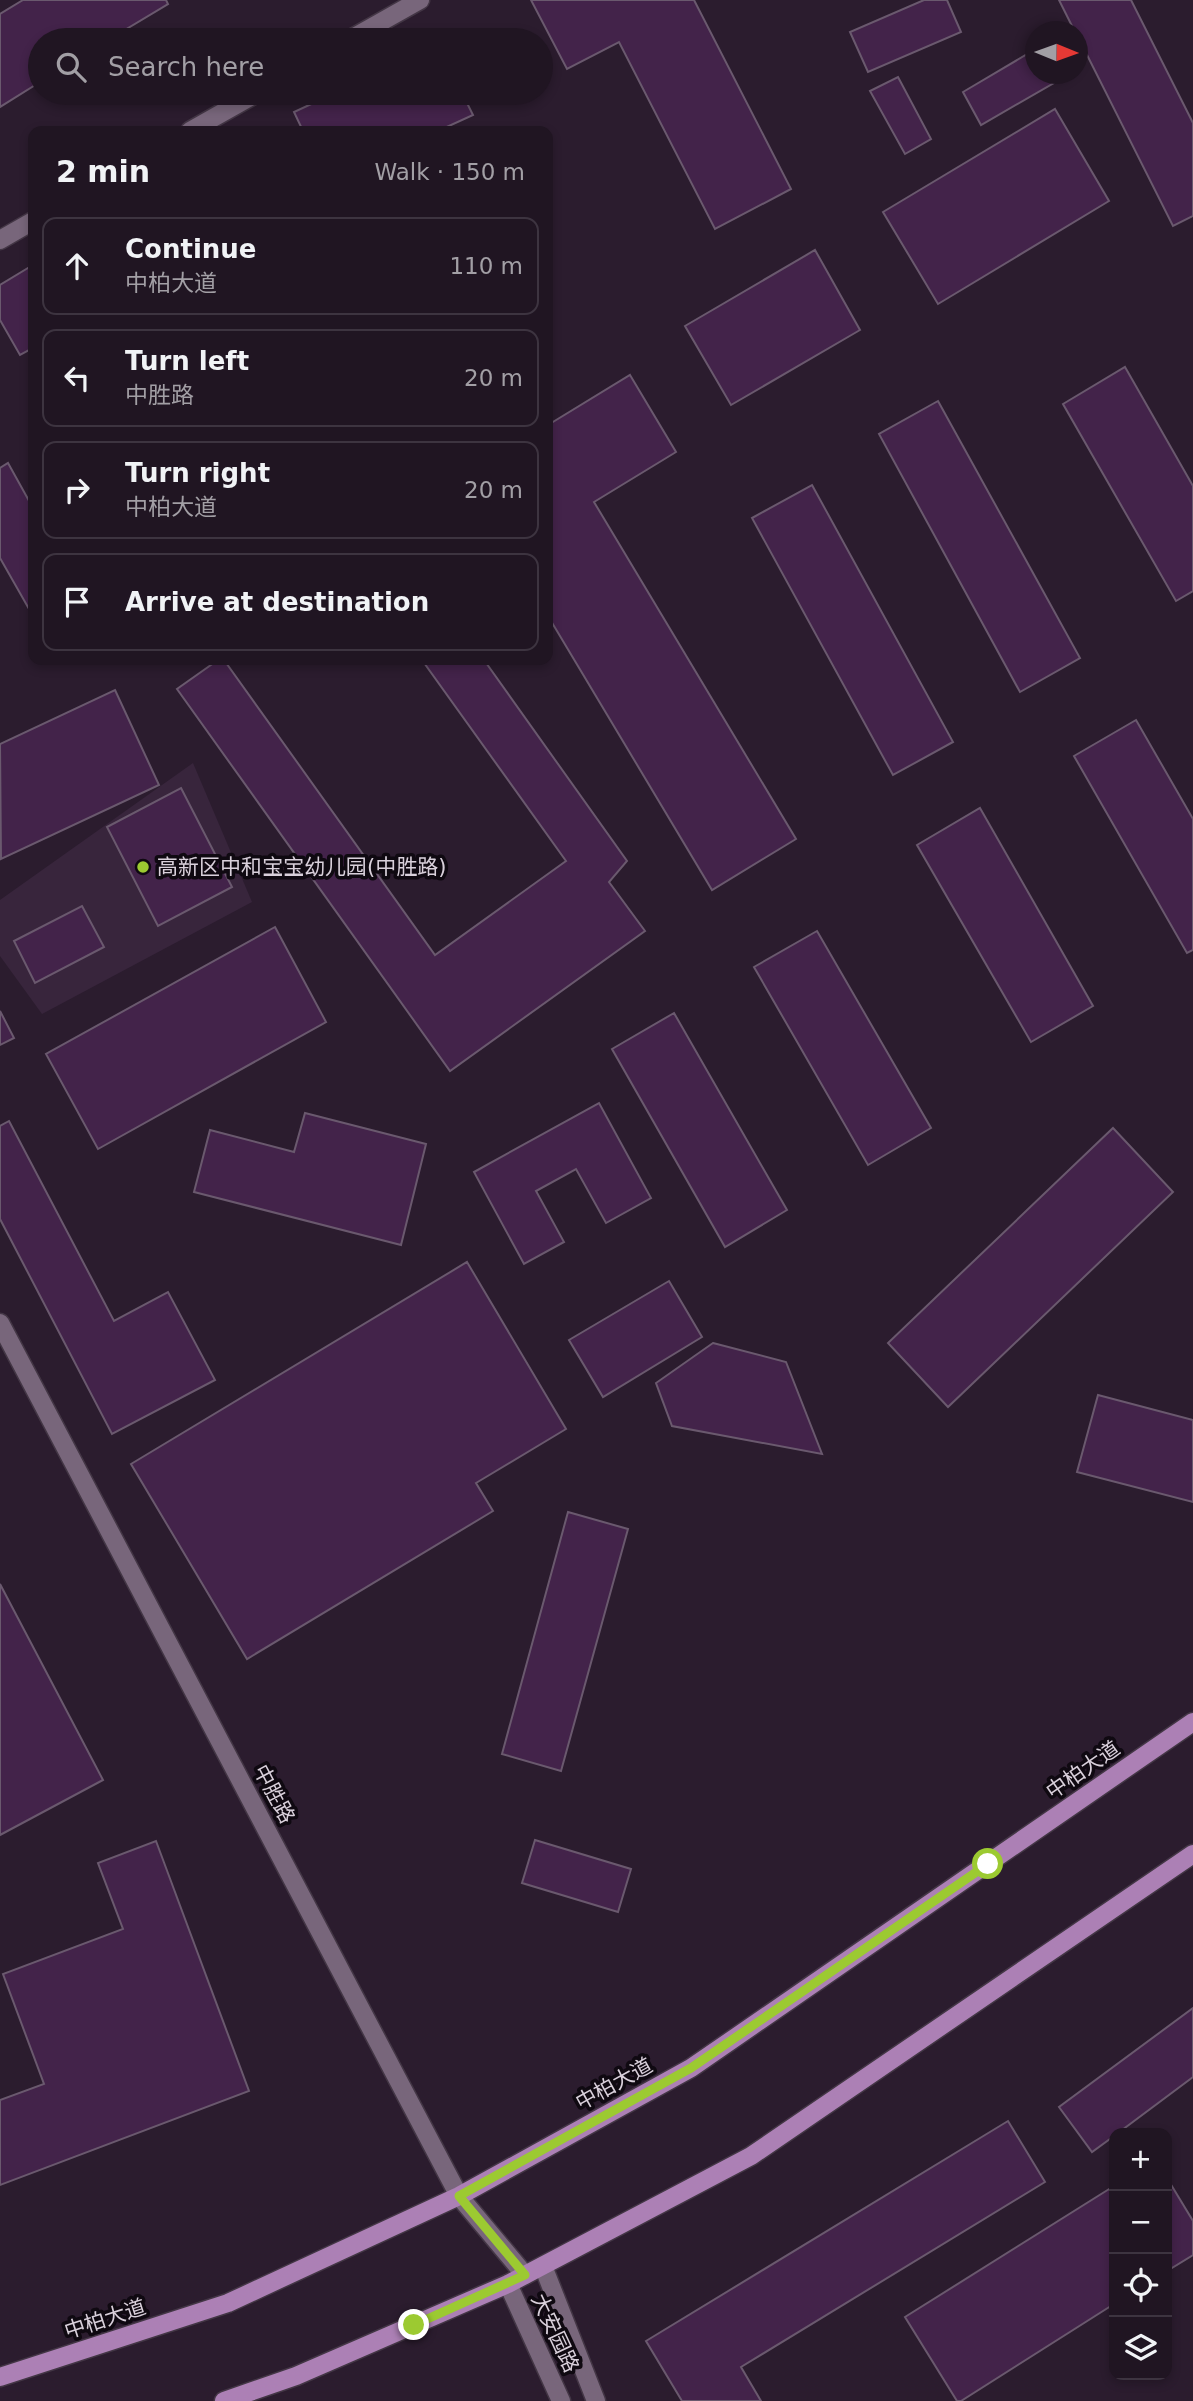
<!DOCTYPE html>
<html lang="en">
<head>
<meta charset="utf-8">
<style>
  :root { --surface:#201522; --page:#2d222f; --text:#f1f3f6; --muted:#a29fa5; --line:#3d3440 }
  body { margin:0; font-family:"DejaVu Sans","Noto Sans SC",sans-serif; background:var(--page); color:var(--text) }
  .controls { position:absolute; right:21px; bottom:21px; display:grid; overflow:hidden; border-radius:14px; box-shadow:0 4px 10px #0003 }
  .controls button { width:63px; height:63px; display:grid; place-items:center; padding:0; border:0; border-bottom:2px solid var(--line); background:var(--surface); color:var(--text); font:35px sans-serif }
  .compass { position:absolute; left:1025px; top:21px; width:63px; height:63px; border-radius:50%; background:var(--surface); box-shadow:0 4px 10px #0003; rotate:91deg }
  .stop { position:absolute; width:21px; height:21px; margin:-16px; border:5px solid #9cca31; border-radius:50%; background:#fff }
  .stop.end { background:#9cca31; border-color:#fff; box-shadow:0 2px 7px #0008 }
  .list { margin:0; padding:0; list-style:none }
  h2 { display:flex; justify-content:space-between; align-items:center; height:91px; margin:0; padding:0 28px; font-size:30px }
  h2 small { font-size:23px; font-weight:400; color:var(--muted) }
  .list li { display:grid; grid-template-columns:46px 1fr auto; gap:21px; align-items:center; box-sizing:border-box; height:98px; margin:0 14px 14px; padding:0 14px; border:2px solid var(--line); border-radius:14px }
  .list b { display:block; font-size:26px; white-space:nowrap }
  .list p { margin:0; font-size:23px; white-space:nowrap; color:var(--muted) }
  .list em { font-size:23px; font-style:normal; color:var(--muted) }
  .icon { flex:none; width:38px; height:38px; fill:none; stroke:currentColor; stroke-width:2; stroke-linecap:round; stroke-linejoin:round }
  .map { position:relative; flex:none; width:1193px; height:2401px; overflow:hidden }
  .search { position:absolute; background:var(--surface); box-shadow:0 4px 10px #0003; left:28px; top:28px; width:525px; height:77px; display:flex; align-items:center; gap:18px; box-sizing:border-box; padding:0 24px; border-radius:38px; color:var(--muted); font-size:26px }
  .panel { position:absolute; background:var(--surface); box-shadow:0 4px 10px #0003; left:28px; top:126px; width:525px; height:539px; border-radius:14px }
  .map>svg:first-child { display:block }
</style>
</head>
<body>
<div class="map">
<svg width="1193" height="2401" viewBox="0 0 1193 2401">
  <rect width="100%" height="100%" fill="#2b1c2e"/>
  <path fill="#38253c" d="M193,763L252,902L42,1014L0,956V900Z"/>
  <g fill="#43234a" stroke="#6a596e" stroke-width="2">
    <path d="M23,0H166L168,4L108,40H40V82L0,107V14Z"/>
    <path d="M531,0H694L791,189L715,229L619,42L567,69Z"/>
    <path d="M924,0H947L961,32L868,72L850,32Z"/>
    <path d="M1059,0H1131L1193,123V216L1173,226L1078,37V32H1075Z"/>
    <path d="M1029,53L1036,59V74H1052L1059,80L981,125L963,92Z"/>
    <path d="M898,77L931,139L905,154L870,91Z"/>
    <path d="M335,93H462L473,115L438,131H303L294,112Z"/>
    <path d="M1055,109L1109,201L938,304L883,212Z"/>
    <path d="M815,250L860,330L731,405L685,326Z"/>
    <path d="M33,265V348L20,355L0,320V285Z"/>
    <path d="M1125,367L1193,486V591L1176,601L1063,404Z"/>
    <path d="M630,375L676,452L594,502L796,839L712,890L548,616V425Z"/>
    <path d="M938,401L1080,658L1020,692L879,434Z"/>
    <path d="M8,463L33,508V616L0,558V468Z"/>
    <path d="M812,485L953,742L893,775L752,518Z"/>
    <path d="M218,660H224L435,955L566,861L422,660H484L627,861L609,882L645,931L450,1071L177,689Z"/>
    <path d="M115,690L159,785L1,859L0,744Z"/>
    <path d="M1136,720L1193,819V950L1187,953L1074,756Z"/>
    <path d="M181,788L232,887L158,926L107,827Z"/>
    <path d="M980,808L1093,1006L1031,1042L917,845Z"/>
    <path d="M82,906L104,947L35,983L14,941Z"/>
    <path d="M275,927L326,1022L98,1149L46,1054Z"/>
    <path d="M817,931L931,1128L868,1165L754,967Z"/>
    <path d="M0,1011L14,1038L0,1045Z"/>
    <path d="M674,1013L787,1210L725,1247L612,1049Z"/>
    <path d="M599,1103L651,1198L606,1223L576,1169L536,1191L564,1242L524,1264L474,1172Z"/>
    <path d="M305,1113L426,1144L401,1245L194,1192L210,1130L294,1152Z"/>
    <path d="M9,1121L114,1321L168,1292L215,1380L112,1434L0,1219V1126Z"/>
    <path d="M1113,1128L1173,1192L948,1407L888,1343Z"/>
    <path d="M467,1262L566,1429L476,1483L493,1511L247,1659L131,1464Z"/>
    <path d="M669,1281L702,1337L603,1397L569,1340Z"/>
    <path d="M713,1343L786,1362L822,1454L672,1426L656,1383Z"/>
    <path d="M1098,1395L1193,1420V1502L1077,1472Z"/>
    <path d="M568,1512L628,1529L561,1771L502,1754Z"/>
    <path d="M0,1584L103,1780L0,1835Z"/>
    <path d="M535,1840L631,1869L618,1912L522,1883Z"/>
    <path d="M156,1841L249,2091L0,2185V2100L44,2084L3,1974L123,1929L98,1863Z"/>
    <path d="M1193,2008V2077L1118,2133H1114V2136L1092,2152L1059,2107Z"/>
    <path d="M1008,2121L1045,2182L741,2367L761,2401H682L646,2341Z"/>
    <path d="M1167,2178L1193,2221V2255L1167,2271Z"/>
    <path d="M1114,2186V2304L961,2401H957L905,2317Z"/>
  </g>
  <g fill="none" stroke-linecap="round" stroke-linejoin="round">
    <g stroke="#433645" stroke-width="21">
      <g id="minor">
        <path d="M349,40L420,0"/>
        <path d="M190,131L257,93"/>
        <path d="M0,240L33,221"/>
        <path d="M0,1323L459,2196L525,2275"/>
        <path d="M543,2266L596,2401"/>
        <path d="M508,2284L561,2401"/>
      </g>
    </g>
    <g stroke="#433645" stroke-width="21">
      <g id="major">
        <path d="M0,2377L228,2303L459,2196L691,2068L1193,1722"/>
        <path d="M224,2401L296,2376L508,2284L751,2156L1193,1854"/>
      </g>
    </g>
    <use href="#minor" stroke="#78667b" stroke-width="18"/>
    <use href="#major" stroke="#ac80b5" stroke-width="18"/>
  </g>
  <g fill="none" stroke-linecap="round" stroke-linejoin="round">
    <path stroke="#9cca31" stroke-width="9" d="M414,2325L525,2275L459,2196L691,2068L988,1864"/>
  </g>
  <circle fill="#9cca31" stroke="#0f0911" stroke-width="2.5" cx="143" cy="867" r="7"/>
  <g text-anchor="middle" stroke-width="7" stroke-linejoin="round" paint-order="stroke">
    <g font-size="21" fill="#d9d0db" stroke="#0f0911" text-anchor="start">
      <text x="157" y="874">高新区中和宝宝幼儿园(中胜路)</text>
    </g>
    <g font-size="21" fill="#d9d0db" stroke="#0f0911">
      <text transform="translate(1083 1770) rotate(-35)" y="7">中柏大道</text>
      <text transform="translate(274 1794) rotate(62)" y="7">中胜路</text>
      <text transform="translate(614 2084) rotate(-29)" y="7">中柏大道</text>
      <text transform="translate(105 2319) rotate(-18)" y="7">中柏大道</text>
      <text transform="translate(555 2333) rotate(65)" y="7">大安园路</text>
    </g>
  </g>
</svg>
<div class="controls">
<button>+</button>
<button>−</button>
<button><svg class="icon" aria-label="locate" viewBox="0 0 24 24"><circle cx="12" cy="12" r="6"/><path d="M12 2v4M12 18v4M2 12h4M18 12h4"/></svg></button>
<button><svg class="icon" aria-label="layers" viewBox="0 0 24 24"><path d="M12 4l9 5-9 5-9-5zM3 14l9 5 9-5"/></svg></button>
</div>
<svg class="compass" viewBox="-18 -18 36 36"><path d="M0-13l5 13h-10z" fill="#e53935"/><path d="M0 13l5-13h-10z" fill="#a29fa5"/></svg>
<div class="stop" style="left:988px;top:1864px"></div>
<div class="stop end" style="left:414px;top:2325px"></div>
<div class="search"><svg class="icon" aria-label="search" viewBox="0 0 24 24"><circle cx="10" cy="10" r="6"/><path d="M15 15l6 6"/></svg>Search here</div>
<section class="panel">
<h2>2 min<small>Walk · 150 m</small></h2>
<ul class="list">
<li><svg class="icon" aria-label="ahead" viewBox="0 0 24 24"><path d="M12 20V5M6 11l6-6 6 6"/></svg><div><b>Continue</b><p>中柏大道</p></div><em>110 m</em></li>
<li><svg class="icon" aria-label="left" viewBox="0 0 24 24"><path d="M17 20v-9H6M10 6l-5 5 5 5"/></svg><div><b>Turn left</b><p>中胜路</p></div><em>20 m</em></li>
<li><svg class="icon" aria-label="right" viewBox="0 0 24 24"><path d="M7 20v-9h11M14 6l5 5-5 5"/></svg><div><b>Turn right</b><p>中柏大道</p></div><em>20 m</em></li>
<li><svg class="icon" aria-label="arrive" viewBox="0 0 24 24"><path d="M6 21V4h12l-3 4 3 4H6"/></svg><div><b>Arrive at destination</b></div></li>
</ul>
</section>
</div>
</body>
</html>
